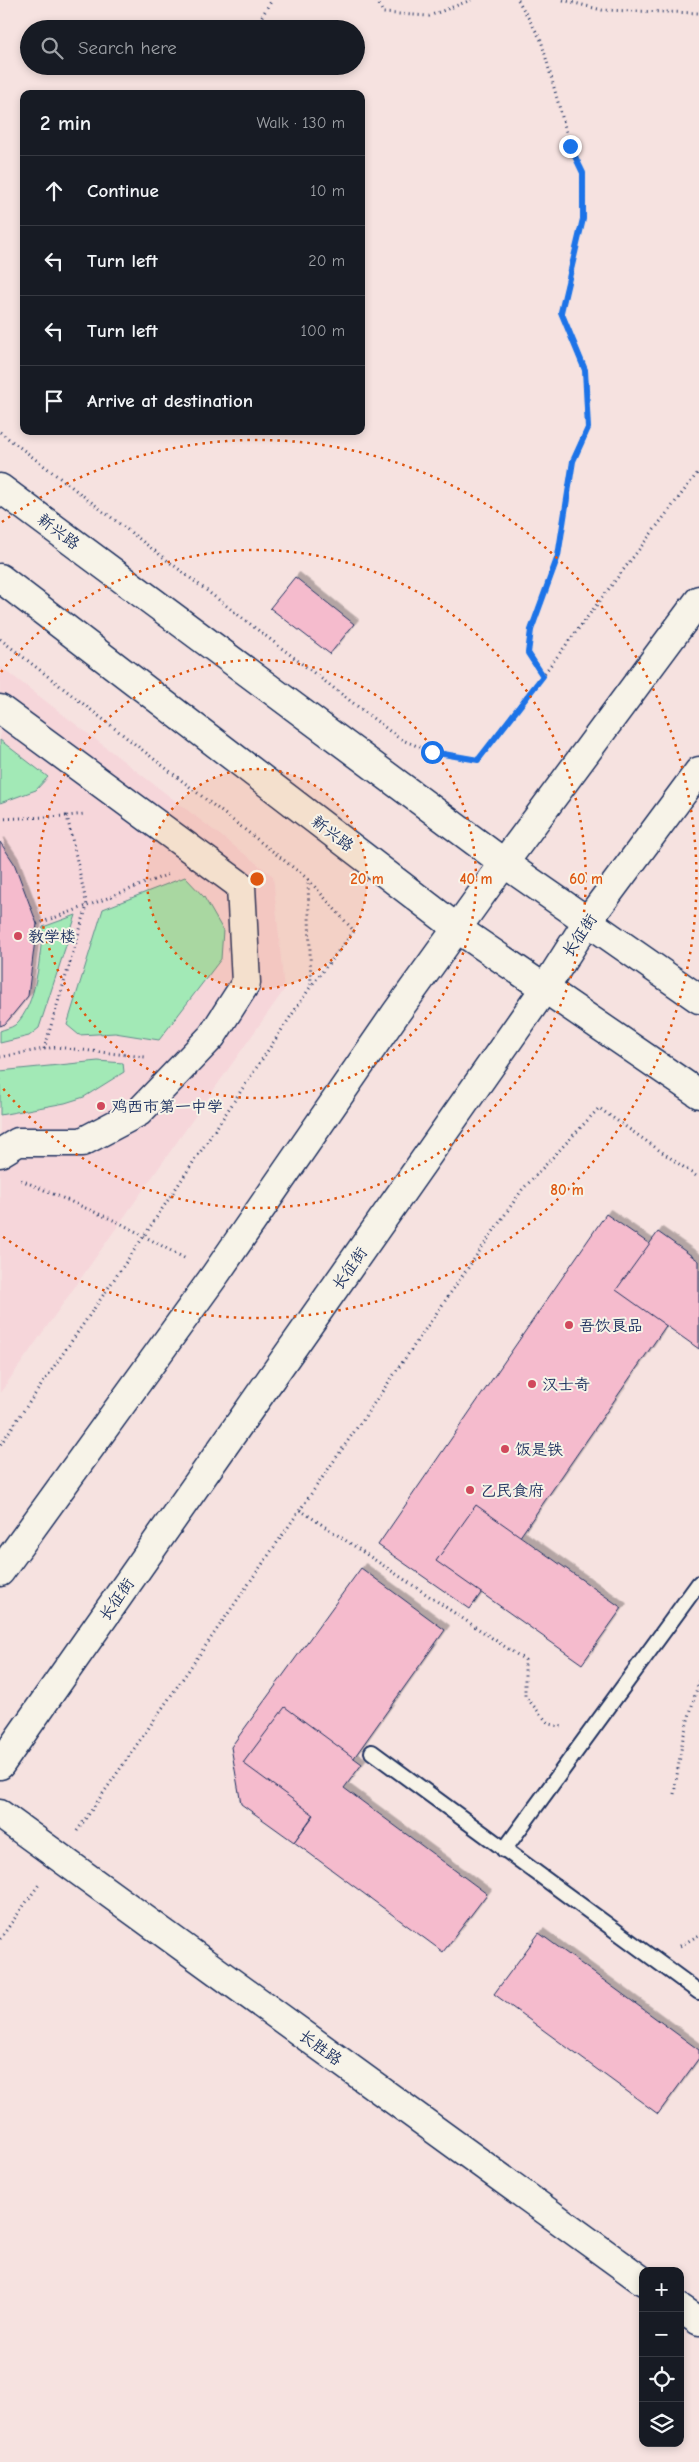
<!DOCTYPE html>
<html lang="en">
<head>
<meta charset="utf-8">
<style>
  :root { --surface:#171b24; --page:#242831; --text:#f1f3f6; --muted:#9ea1a6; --line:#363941 }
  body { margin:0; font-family:"Comic Neue","LXGW WenKai TC",sans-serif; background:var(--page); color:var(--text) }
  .controls { position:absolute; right:15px; bottom:15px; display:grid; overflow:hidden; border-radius:10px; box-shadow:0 2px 8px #0003 }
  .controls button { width:45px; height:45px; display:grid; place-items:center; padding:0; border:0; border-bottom:1px solid var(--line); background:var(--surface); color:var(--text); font:25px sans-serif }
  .stop { position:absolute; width:15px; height:15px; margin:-11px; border:4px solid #1a73e8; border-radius:50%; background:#fff }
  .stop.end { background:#1a73e8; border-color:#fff; box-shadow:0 1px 5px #0008 }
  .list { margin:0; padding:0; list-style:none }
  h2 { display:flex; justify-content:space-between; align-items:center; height:65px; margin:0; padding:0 20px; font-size:21px }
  h2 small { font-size:16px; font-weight:400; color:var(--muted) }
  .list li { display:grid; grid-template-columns:32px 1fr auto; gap:15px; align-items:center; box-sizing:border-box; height:70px; padding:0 20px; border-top:1px solid var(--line) }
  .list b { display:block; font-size:19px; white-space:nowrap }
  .list em { font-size:16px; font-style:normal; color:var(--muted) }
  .icon { flex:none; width:28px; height:28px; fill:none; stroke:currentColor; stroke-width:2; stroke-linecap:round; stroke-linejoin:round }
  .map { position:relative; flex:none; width:699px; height:2462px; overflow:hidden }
  .search { position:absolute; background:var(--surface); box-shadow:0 2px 8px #0003; left:20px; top:20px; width:345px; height:55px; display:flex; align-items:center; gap:12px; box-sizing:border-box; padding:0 18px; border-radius:28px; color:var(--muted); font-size:19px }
  .panel { position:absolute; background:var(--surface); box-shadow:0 2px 8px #0003; left:20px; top:90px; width:345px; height:345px; border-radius:10px }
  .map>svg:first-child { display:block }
</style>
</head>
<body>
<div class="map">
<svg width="699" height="2462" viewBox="0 0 699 2462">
  <defs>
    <filter id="shadow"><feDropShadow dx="4.5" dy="-4.5" stdDeviation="0" flood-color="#0004"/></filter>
  </defs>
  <rect width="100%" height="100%" fill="#f6e2e0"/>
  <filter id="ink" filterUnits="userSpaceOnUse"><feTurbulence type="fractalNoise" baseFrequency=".02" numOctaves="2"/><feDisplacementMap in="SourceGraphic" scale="10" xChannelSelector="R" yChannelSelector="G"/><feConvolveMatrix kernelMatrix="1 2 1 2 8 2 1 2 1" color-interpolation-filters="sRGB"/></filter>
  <g filter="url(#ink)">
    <path fill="#f6d6da" d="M0,666L273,876L284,990L0,1393Z"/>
    <g fill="#a2e9b6" stroke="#5e8c8a">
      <path d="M0,740L48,777L36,790L0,803Z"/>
      <path d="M185,877L204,897L223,930L221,959L159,1040L115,1033L79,1035L67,1025L103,909Z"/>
      <path d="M76,915L39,1028L29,1036L0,1043V1031C4,1029 11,1028 15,1025C37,1006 40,954 43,927Z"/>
      <path d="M98,1061L123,1063L124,1072L84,1097L65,1103L0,1115V1071Z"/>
    </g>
    <g fill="#f5bbcd" stroke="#1b2f5e" filter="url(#shadow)">
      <path d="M295,577L354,624L330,654L270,608Z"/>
      <path d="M0,842L14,863L37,924L28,996L5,1024L0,1026Z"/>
      <path d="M606,1214L699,1278L470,1609L378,1545Z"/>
      <path d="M658,1232L699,1261V1349L616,1290Z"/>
      <path d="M476,1505L622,1608L582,1664L436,1561Z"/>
      <path d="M361,1568L445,1630L294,1842L241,1804L231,1747Z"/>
      <path d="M285,1707L362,1764L344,1788L487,1894L443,1952L294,1842L314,1815L243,1763Z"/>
      <path d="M539,1933L699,2050V2058L658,2114L494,1994Z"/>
    </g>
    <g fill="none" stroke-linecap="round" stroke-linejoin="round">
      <g stroke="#1b2f5e" stroke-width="18">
        <g id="service">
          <path d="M372,1752L699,1992"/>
          <path d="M504,1850L699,1583"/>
        </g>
      </g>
      <g stroke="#1b2f5e" stroke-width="31">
        <g id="minor">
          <path d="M0,709L241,886L246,983L212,1036L139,1112L82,1142H18L0,1153"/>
          <path d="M0,1814L643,2281"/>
          <path d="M680,2308L699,2321"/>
        </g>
      </g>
      <g stroke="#1b2f5e" stroke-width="31">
        <g id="secondary">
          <path d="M0,488L504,863L699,999"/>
          <path d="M0,578L458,929L699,1094"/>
          <path d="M0,1572L215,1275L396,1013L504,863L699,600"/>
          <path d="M0,1765L545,988L587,922L699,771"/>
        </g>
      </g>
      <g stroke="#1b2f5e" stroke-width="3" stroke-dasharray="1 4" stroke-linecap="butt">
        <path d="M377,0L383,13L429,16L471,0"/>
        <path d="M518,0L541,40L570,146L583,173V219L561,312L585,370L588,428L573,461L558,556L531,630L528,653L543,676"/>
        <path d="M563,0L602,10L699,13"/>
        <path d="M254,29L272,0"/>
        <path d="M0,432L400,739L432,752L478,760L699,471"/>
        <path d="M0,639L308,879L311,986L144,1236L0,1445"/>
        <path d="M0,819L67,816"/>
        <path d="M308,879L354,931L311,986"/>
        <path d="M37,924L87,906L67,816L85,814"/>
        <path d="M44,1049L87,906L169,874"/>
        <path d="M0,1057L55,1047L145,1057"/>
        <path d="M21,1180L120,1223L186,1259"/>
        <path d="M300,1510L525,1660V1696L549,1724L563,1727"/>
        <path d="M674,1794L683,1738L699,1681"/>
        <path d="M77,1831L522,1190L599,1108L699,1178"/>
        <path d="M0,1939L40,1883"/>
        <path d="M680,1946L699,1935"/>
      </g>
      <use href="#service" stroke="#f7f3e8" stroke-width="14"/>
      <use href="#minor" stroke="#f7f3e8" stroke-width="28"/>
      <use href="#secondary" stroke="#f7f3e8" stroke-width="28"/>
    </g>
  </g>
  <g fill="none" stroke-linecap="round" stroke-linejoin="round" filter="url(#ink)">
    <path stroke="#1a73e8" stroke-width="6" d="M432,752L478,760L543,676L528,653L531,630L558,556L573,461L588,428L585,370L561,312L583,219V173L570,146"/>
  </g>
  <circle cx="257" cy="879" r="110" fill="#de5710" fill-opacity=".12"/>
  <g fill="none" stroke="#de5710" stroke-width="2.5" stroke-dasharray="2.5 5">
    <circle cx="257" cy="879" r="110"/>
    <circle cx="257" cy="879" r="219"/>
    <path d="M1 672A329 329 0 1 1 1 1086"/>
    <path d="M2 522A439 439 0 1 1 2 1236"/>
  </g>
  <g fill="#d1495b" stroke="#f7f3e8" stroke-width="2">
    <circle cx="18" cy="936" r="5"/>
    <circle cx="101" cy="1106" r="5"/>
    <circle cx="569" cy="1325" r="5"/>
    <circle cx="532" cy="1384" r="5"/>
    <circle cx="505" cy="1449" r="5"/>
    <circle cx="470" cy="1490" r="5"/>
  </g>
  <g text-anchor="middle" stroke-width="4" stroke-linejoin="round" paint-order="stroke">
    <g font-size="16" fill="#1b2f5e" stroke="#f7f3e8">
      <text transform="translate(59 531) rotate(37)" y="6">新兴路</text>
      <text transform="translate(333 833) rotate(37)" y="6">新兴路</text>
      <text transform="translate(579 935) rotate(-56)" y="6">长征街</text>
      <text transform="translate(349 1268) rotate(-55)" y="6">长征街</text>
      <text transform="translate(116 1599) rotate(-55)" y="6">长征街</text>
      <text transform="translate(321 2047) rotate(36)" y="6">长胜路</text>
    </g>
    <g font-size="16" fill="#1b2f5e" stroke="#f7f3e8" text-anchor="start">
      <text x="28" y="942">教学楼</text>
      <text x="111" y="1112">鸡西市第一中学</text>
      <text x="579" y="1331">吾饮良品</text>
      <text x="542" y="1390">汉士奇</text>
      <text x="515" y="1455">饭是铁</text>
      <text x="480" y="1496">乙民食府</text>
    </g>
  </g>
  <circle cx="257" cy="879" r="8" fill="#de5710" stroke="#f7f3e8" stroke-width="2.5"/>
  <g font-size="15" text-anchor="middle" font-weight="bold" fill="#de5710" stroke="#f7f3e8" stroke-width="4" stroke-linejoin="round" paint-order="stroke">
    <text x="367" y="884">20 m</text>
    <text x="476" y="884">40 m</text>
    <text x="586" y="884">60 m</text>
    <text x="567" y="1195">80 m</text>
  </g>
</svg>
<div class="controls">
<button>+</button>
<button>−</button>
<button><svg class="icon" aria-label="locate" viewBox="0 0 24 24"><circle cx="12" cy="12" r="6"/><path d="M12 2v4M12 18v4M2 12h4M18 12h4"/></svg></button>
<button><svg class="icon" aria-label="layers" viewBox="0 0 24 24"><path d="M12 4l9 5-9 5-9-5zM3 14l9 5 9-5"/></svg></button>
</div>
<div class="stop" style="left:432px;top:752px"></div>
<div class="stop end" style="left:570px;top:146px"></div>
<div class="search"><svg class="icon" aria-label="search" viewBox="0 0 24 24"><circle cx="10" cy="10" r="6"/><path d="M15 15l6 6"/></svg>Search here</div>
<section class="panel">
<h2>2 min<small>Walk · 130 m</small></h2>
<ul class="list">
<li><svg class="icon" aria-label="ahead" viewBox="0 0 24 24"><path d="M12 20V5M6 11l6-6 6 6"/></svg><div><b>Continue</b></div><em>10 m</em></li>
<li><svg class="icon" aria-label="left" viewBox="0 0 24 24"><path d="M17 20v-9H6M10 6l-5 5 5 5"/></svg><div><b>Turn left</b></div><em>20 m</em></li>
<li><svg class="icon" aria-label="left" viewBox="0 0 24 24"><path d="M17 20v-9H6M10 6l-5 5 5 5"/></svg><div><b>Turn left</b></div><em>100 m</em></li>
<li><svg class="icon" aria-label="arrive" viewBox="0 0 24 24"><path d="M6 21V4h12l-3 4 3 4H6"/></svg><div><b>Arrive at destination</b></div></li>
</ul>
</section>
</div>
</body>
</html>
